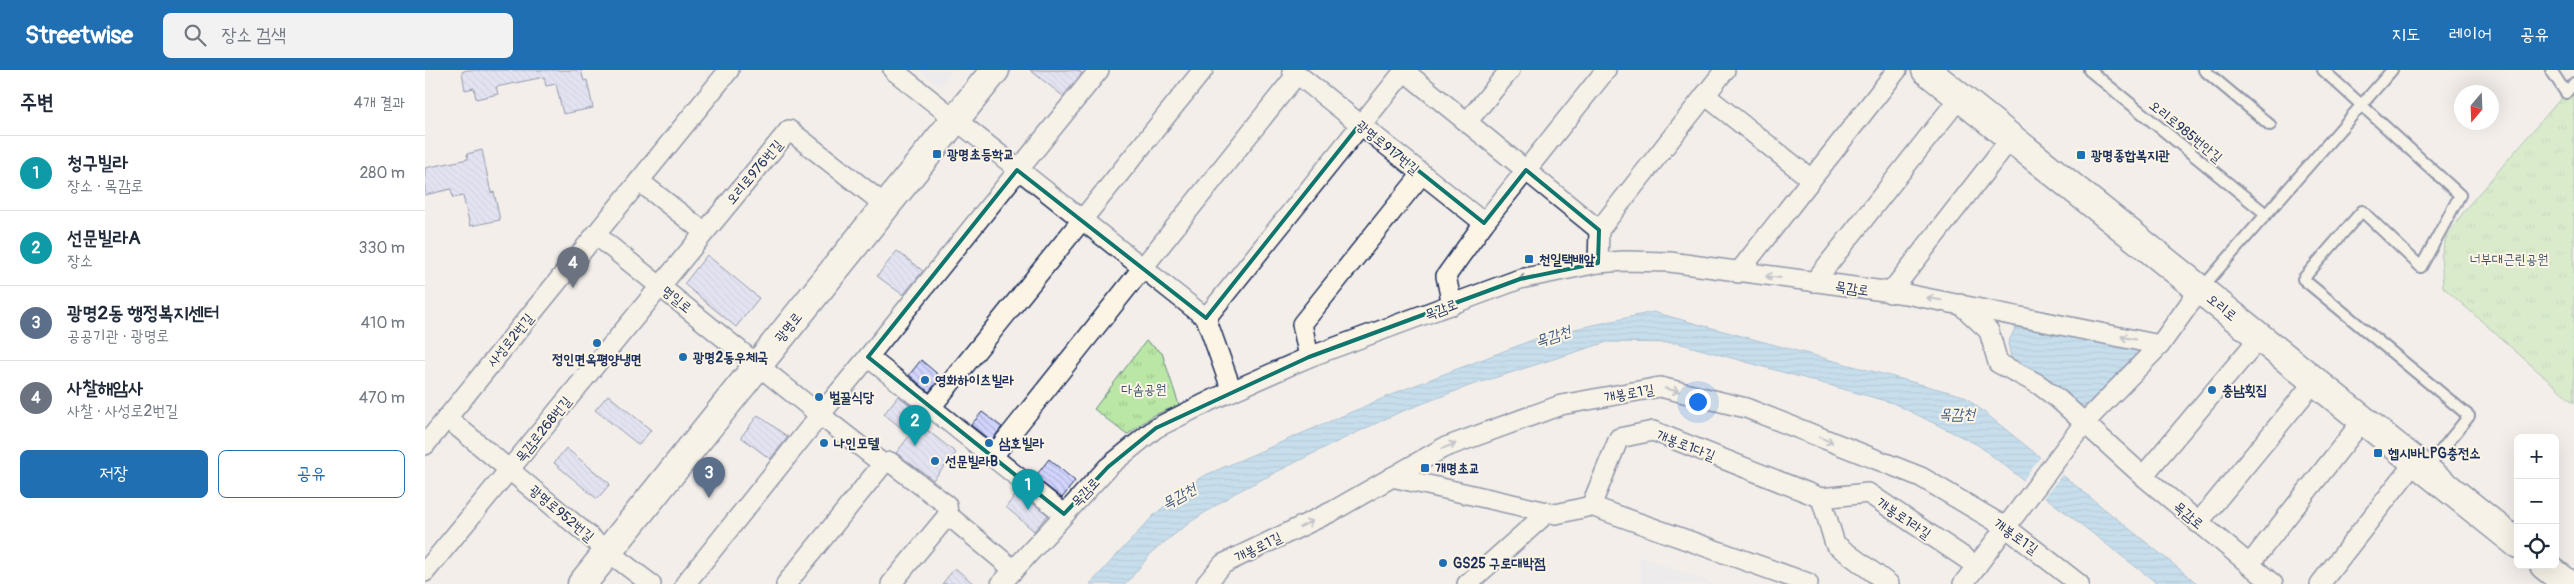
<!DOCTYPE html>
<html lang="ko">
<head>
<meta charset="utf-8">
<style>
  :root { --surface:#fff; --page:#f2f2f3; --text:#1f2937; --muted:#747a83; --line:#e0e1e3; --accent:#1f6fb2 }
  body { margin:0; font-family:Pangolin,"Poor Story",sans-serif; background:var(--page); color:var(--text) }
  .controls { position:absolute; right:15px; bottom:15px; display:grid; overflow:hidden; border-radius:8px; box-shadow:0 5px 20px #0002 }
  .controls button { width:45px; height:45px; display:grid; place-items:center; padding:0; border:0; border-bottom:1px solid var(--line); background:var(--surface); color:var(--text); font:25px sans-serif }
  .compass { position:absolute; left:2029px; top:15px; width:45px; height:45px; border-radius:50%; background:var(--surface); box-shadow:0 5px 20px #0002; rotate:199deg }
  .you { position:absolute; left:1272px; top:331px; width:18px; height:18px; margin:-12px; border:4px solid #fff; border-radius:50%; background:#1a73e8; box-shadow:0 0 0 8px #1a73e833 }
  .badge { display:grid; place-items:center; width:32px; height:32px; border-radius:50%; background:var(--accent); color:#fff; font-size:16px; font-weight:700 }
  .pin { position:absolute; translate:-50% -41px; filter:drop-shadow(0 1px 2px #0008) }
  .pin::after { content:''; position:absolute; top:26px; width:18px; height:15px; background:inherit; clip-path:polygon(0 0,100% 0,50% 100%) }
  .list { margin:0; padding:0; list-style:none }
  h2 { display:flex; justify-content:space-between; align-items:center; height:65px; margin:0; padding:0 20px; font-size:21px }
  h2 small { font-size:16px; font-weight:400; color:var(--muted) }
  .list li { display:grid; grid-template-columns:32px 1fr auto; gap:15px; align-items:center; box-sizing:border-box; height:75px; padding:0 20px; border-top:1px solid var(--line) }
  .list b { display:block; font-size:19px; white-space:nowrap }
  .list p { margin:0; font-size:16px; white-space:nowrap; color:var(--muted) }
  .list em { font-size:16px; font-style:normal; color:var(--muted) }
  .actions { display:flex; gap:10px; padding:15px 20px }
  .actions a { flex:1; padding:11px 0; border:1px solid var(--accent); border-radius:8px; text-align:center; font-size:18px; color:var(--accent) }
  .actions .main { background:var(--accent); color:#fff }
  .icon { flex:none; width:28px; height:28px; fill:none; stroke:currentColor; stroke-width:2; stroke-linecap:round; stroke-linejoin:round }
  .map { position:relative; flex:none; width:2149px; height:514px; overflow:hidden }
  header { display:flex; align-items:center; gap:30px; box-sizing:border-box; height:70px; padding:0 25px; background:var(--accent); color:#fff }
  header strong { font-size:24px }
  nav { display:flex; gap:28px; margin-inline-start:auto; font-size:18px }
  .search { width:350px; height:45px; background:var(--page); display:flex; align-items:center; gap:12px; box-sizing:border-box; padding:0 18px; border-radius:8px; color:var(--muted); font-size:19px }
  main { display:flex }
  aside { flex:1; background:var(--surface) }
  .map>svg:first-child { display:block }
</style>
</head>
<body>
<header>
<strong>Streetwise</strong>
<div class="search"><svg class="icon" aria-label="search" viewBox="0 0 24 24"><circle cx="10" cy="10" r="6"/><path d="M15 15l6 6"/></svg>장소 검색</div>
<nav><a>지도</a><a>레이어</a><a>공유</a></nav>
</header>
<main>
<aside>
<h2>주변<small>4개 결과</small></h2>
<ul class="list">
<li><span class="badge" style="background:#0f9aa8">1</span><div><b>청구빌라</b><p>장소 · 목감로</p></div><em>280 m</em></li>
<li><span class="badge" style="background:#0f9aa8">2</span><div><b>선문빌라A</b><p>장소</p></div><em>330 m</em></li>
<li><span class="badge" style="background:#5c6f8a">3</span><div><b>광명2동 행정복지센터</b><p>공공기관 · 광명로</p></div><em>410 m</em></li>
<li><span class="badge" style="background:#6b7280">4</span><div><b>사찰해암사</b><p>사찰 · 사성로2번길</p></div><em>470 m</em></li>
</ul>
<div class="actions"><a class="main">저장</a><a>공유</a></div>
</aside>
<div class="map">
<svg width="2149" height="514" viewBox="0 0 2149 514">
  <defs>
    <pattern id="park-tufts" width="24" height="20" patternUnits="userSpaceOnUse" patternTransform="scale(1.25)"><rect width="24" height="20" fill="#bae7a5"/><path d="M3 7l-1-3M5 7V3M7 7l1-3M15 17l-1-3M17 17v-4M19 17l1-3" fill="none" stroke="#9fc690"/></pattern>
    <pattern id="water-rules" width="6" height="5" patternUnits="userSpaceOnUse" patternTransform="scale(1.25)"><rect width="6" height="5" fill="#92caf1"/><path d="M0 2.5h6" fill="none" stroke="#76a4c6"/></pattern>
    <pattern id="building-back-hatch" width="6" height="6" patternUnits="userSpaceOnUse" patternTransform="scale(1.25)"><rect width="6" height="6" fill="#d1d4fc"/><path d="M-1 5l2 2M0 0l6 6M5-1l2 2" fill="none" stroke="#b3b6da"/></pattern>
  </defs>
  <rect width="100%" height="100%" fill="#f3eeea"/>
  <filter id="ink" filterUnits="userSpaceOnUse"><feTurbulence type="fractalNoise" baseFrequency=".02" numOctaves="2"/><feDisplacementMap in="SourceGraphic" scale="10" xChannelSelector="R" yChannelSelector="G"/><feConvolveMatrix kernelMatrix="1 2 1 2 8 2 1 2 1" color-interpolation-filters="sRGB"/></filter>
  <g filter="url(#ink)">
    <g fill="#e9e6ef">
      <path d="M494,0H528L514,17Z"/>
      <path d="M1214,486L1289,514H1216Z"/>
    </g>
    <g fill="url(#park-tufts)" stroke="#6a8b82">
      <path d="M2149,13V333L2018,217L2016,186L2022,165L2043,136Z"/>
      <path d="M721,271L737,283L754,335L727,346L702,365L669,339Z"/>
    </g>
    <g fill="url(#water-rules)" stroke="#628cb6">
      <path d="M1228,242L1539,326L1773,514H1733L1553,375L1468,333L1253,273L1182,272L1044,316L973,343L899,378L810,423L767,451L728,481L701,514H665L730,444L776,407L975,321L1118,266Z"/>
      <path d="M1592,254L1722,280L1661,343L1587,293L1583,273Z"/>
    </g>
    <path fill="#f3eeea" d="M1617,385L1638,403L1619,428L1597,412Z"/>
    <g fill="url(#building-back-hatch)" stroke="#1b2f5e">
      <path d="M41,0H156L159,11L162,10L168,38L138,44L131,14L121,16L119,7L71,17L73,24L51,29L49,18L40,20L37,2Z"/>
      <path d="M605,0H652L657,3L638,26Z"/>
      <path d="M57,80L66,123L69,122L75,150L45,156L38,126L28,128L26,119L0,125V98L43,89L42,84Z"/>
      <path d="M472,181L498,201L478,225L452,206Z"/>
      <path d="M282,185L334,228L311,257L259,214Z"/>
      <path d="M496,290L516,307L504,322L484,305Z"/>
      <path d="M183,325L226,360L214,375L170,340Z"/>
      <path d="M473,326L497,344L491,351L531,383L508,410L471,383L485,365L459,344Z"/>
      <path d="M557,342L577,357L566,371L546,355Z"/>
      <path d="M333,345L363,367L345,389L316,367Z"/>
      <path d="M141,378L185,414L172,429L129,393Z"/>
      <path d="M624,389L650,411L637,428L610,407Z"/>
      <path d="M593,422L623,445L609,461L581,437Z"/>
      <path d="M530,498L549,514H517Z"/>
    </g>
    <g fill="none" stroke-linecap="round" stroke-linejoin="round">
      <g stroke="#1b2f5e" stroke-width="14">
        <g id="lane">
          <path d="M1664,0L1841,144"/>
          <path d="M1779,0L1845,55"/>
          <path d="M1898,0L2035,125L1996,197L1937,141L1878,209L2044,346L2002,398"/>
          <path d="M2126,0L2141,23L2149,13"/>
          <path d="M1776,219L1967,0"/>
        </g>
      </g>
      <g stroke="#1b2f5e" stroke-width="22">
        <g id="street">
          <path d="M468,0L781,248L807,321"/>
          <path d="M867,0L1059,153"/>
          <path d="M978,0L1174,160"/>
          <path d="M1280,25L1386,109"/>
          <path d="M1042,52L1085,0"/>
          <path d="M214,111L279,162"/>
          <path d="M171,165L395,345L443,287"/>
          <path d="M1173,193L1174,160L1300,0"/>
          <path d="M1313,203L1472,0"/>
          <path d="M1389,212L1535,27"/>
          <path d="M1465,223L1586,68"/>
          <path d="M1535,234L1564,261L1573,293L1613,314L1633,329L1718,406L1848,514"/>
          <path d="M1027,235L1021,206L1059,153L1181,0"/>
          <path d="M781,248L980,0"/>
          <path d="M884,287L877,254L997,104"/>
          <path d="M506,337L778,0"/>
          <path d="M22,348L182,481L226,514"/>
          <path d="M0,375L304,0"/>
          <path d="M568,386L872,4"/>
          <path d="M1718,406L1835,267"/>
          <path d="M967,407L1131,444L1166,436L1383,513"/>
          <path d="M1396,428L1410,474L1464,514"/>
          <path d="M1166,436L1194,368L1228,361L1396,428L1443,423L1552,496"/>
          <path d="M639,444L443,287L674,0"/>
          <path d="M1773,453L1890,311"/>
          <path d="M1824,495L1938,350"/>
          <path d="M0,502L364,60L460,135"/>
          <path d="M260,514L395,345L458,394L465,392L522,435L523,445L589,500"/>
          <path d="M361,514L458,394"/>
          <path d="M466,514L523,445"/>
          <path d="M576,514L683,397L731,358L789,329L884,287L1095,209L1173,193L1199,191L1245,192L1481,224L1735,275L1775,219"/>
          <path d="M781,514L798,494L908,441L1018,378L1136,335L1235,317L1321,338L1496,407L1582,458L1654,514"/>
          <path d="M1042,514L1123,442"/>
          <path d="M1538,514L1660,352L1735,275"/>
          <path d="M1895,514L1990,392"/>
        </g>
      </g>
      <g stroke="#1b2f5e" stroke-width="31">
        <g id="secondary">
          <path d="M1501,0L2093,474"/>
          <path d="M2119,495L2143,514"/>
          <path d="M157,514L570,0"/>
        </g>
      </g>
      <use href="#lane" stroke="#fcf5e5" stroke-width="10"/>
      <use href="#street" stroke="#fcf5e5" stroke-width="19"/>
      <use href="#secondary" stroke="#fcf5e5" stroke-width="28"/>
    </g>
    <defs><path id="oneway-shaft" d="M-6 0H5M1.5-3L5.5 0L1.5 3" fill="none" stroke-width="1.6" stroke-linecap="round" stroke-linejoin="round" transform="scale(1.25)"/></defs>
    <g stroke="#8c92a2">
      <use href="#oneway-shaft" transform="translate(1348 207) rotate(-173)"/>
      <use href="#oneway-shaft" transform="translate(1101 208) rotate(167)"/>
      <use href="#oneway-shaft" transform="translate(1509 229) rotate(-170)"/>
      <use href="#oneway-shaft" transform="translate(1703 268) rotate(-168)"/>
      <use href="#oneway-shaft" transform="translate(1247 320) rotate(13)"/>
      <use href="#oneway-shaft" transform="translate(1401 370) rotate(22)"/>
      <use href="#oneway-shaft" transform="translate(1024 376) rotate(-21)"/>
      <use href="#oneway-shaft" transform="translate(881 454) rotate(-26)"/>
    </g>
  </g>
  <path d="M0 0H2149V514H0ZM935,54L1059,153L1101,100L1174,160L1173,193L1095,209L884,287L731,358L683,397L639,444L443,287L592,100L781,248Z" fill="#f3eeea" fill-opacity=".55" fill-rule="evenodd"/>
  <path fill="none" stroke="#0f766e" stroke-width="4" stroke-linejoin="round" d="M935,54L1059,153L1101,100L1174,160L1173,193L1095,209L884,287L731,358L683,397L639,444L443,287L592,100L781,248Z"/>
  <g fill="#1f6fb2" stroke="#fcf5e5" stroke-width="2">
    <rect x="507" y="79" width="10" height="10" rx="2.5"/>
    <rect x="1651" y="80" width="10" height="10" rx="2.5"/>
    <rect x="1099" y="184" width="10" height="10" rx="2.5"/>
    <circle cx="172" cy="273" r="5"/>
    <circle cx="258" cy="287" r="5"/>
    <circle cx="500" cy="310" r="5"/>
    <circle cx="1787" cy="320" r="5"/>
    <circle cx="394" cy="327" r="5"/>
    <circle cx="399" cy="373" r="5"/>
    <circle cx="564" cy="373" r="5"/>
    <rect x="1948" y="378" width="10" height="10" rx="2.5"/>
    <circle cx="510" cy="391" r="5"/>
    <rect x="995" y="393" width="10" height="10" rx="2.5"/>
    <circle cx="1018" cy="493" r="5"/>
  </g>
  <g text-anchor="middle" stroke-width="4" stroke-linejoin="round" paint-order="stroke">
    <g font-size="14" fill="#1b2f5e" stroke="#fcf5e5">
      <text transform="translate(1761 61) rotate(39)" y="5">오리로985번안길</text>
      <text transform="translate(963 77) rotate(39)" y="5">광명로917번길</text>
      <text transform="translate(329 102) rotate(-50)" y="5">오리로976번길</text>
      <text transform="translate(1427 218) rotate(8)" y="5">목감로</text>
      <text transform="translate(252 229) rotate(39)" y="5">명일로</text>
      <text transform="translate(1797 237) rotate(39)" y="5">오리로</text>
      <text transform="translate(1016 239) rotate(-21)" y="5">목감로</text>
      <text transform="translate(363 257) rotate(-51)" y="5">광명로</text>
      <text transform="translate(85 270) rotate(-51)" y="5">사성로2번길</text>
      <text transform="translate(1204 323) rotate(-10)" y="5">개봉로1길</text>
      <text transform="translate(118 359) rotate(-51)" y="5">목감로268번길</text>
      <text transform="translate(1261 375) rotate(21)" y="5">개봉로1다길</text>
      <text transform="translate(660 422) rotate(-47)" y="5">목감로</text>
      <text transform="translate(137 443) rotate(40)" y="5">광명로952번길</text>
      <text transform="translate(1764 445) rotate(40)" y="5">목감로</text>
      <text transform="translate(1479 448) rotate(34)" y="5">개봉로1라길</text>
      <text transform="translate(1591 466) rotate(35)" y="5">개봉로1길</text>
      <text transform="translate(833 477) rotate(-26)" y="5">개봉로1길</text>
    </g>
    <g font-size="14" font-weight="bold" fill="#1b2f5e" stroke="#fcf5e5" text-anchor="start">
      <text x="522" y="89">광명초등학교</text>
      <text x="1666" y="90">광명종합복지관</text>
      <text x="1114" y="194">천일택배앞</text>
      <text x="268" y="292">광명2동우체국</text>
      <text x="172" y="294" text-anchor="middle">정인면옥평양냉면</text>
      <text x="510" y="315">영화하이츠빌라</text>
      <text x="1797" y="325">충남횟집</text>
      <text x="404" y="332">벌꿀식당</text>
      <text x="409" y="378">나인모텔</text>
      <text x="574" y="378">삼호빌라</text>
      <text x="1963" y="388">헵시바LPG충전소</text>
      <text x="520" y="396">선문빌라B</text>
      <text x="1010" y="403">개명초교</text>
      <text x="1028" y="498">GS25 구로대박점</text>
    </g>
    <g font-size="14" fill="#3b546c" stroke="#fcf5e5">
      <text x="2084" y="194">너부대근린공원</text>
      <text x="719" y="324">다솜공원</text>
    </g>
    <g font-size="15" font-style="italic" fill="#395683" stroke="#fcf5e5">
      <text transform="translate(1128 266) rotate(-19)" y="5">목감천</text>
      <text x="1532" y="349">목감천</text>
      <text transform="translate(754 426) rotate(-29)" y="5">목감천</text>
    </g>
  </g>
</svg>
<div class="controls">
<button>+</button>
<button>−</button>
<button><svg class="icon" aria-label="locate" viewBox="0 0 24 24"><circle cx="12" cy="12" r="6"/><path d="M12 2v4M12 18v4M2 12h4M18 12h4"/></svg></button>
</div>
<svg class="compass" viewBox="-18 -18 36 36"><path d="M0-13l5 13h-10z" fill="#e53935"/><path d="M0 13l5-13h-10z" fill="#747a83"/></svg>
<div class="you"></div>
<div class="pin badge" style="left:603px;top:440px;background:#0f9aa8">1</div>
<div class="pin badge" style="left:490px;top:376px;background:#0f9aa8">2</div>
<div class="pin badge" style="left:284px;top:428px;background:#5c6f8a">3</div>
<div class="pin badge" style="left:148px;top:218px;background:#6b7280">4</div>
</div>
</main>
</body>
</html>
